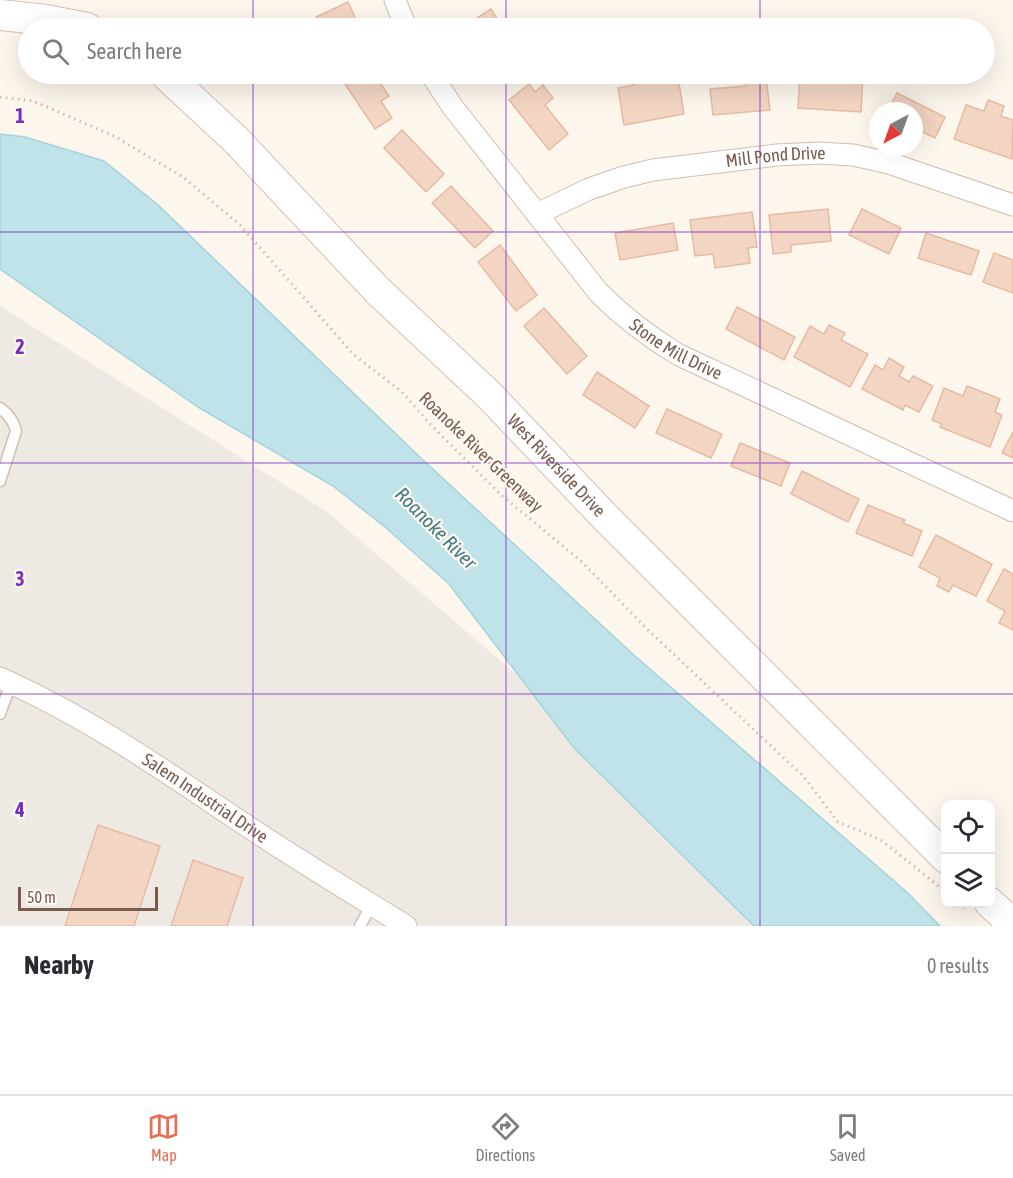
<!DOCTYPE html>
<html lang="en">
<head>
<meta charset="utf-8">
<style>
  :root { --surface:#fff; --page:#f2f2f3; --text:#2b2b33; --muted:#7c7c81; --line:#e1e1e2; --accent:#e76f51 }
  body { margin:0; font-family:"Asap Condensed",sans-serif; background:var(--page); color:var(--text) }
  .controls { position:absolute; right:18px; bottom:18px; display:grid; overflow:hidden; border-radius:12px; box-shadow:0 6px 24px #0002 }
  .controls button { width:54px; height:54px; display:grid; place-items:center; padding:0; border:0; border-bottom:2px solid var(--line); background:var(--surface); color:var(--text); font:30px sans-serif }
  .compass { position:absolute; left:869px; top:102px; width:54px; height:54px; border-radius:50%; background:var(--surface); box-shadow:0 6px 24px #0002; rotate:221deg }
  .scale { position:absolute; left:18px; bottom:15px; width:140px; box-sizing:border-box; padding-left:6px; border:3px solid #7a5c4d; border-top:0; font-size:16px; line-height:21px; white-space:nowrap; color:#7a5c4d; -webkit-text-stroke:4px #fffaf3; paint-order:stroke }
  .list { margin:0; padding:0; list-style:none }
  h2 { display:flex; justify-content:space-between; align-items:center; height:78px; margin:0; padding:0 24px; font-size:26px }
  h2 small { font-size:20px; font-weight:400; color:var(--muted) }
  .icon { flex:none; width:33px; height:33px; fill:none; stroke:currentColor; stroke-width:2; stroke-linecap:round; stroke-linejoin:round }
  .map { position:relative; flex:none; width:1013px; height:926px; overflow:hidden }
  .search { position:absolute; background:var(--surface); box-shadow:0 6px 24px #0002; left:18px; right:18px; top:18px; height:66px; display:flex; align-items:center; gap:15px; box-sizing:border-box; padding:0 21px; border-radius:33px; color:var(--muted); font-size:22px }
  .sheet { height:168px; background:var(--surface) }
  nav { display:flex; justify-content:space-around; align-items:center; box-sizing:border-box; height:84px; border-top:2px solid var(--line); background:var(--surface); font-size:16px; color:var(--muted) }
  nav a { display:grid; justify-items:center; gap:3px }
  nav .on { color:var(--accent) }
  .map>svg:first-child { display:block }
</style>
</head>
<body>
<div class="map">
<svg width="1013" height="926" viewBox="0 0 1013 926">
  <rect width="100%" height="100%" fill="#fdf6ec"/>
  <path fill="#efe9e4" d="M0,306L326,511L615,759L780,926H0Z"/>
  <path fill="#bfe3e8" stroke="#a5d3da" stroke-width="1.5" d="M0,134L25,137L104,161L157,204L423,460L635,656L909,894L940,926H754L574,748L449,584L385,527L333,486L198,407L0,269Z"/>
  <g fill="#f3d5c3" stroke="#e6bba3" stroke-width="1.5">
    <path d="M348,2L360,28H322L316,17Z"/>
    <path d="M491,9L501,25L496,28H464L463,27Z"/>
    <path d="M348,74H374L389,96L381,101L392,118L375,129L341,78Z"/>
    <path d="M632,74H649L651,82L678,77L684,114L624,125L618,88L634,85Z"/>
    <path d="M800,74L863,75L861,112L798,108Z"/>
    <path d="M766,78L770,110L713,115L710,89L746,86L745,80Z"/>
    <path d="M529,84L535,92L543,85L553,98L545,105L568,134L549,150L509,100Z"/>
    <path d="M897,93L945,117L935,138L914,128V111H888Z"/>
    <path d="M988,100L1004,106L1001,116L1013,120L1012,159L954,139L966,105L984,111Z"/>
    <path d="M402,130L444,174L426,192L384,148Z"/>
    <path d="M451,186L493,231L475,248L432,203Z"/>
    <path d="M828,209L831,241L791,245V252L773,254L769,215Z"/>
    <path d="M862,209L901,228L889,254L849,235Z"/>
    <path d="M752,212L757,247L748,248L750,263L715,268L713,254L695,256L690,220Z"/>
    <path d="M673,223L678,250L620,260L615,233Z"/>
    <path d="M926,233L979,251L971,275L918,258Z"/>
    <path d="M500,245L537,295L516,311L478,262Z"/>
    <path d="M994,253L1013,260V293L983,282Z"/>
    <path d="M737,307L795,337L784,360L726,329Z"/>
    <path d="M544,308L587,356L567,374L524,326Z"/>
    <path d="M829,325L845,333L841,340L868,354L850,387L794,357L810,326L824,334Z"/>
    <path d="M889,358L904,367L899,376L909,382L913,376L933,386L919,412L905,405L903,410L862,389L875,365L883,370Z"/>
    <path d="M597,372L649,406L635,428L583,395Z"/>
    <path d="M967,386L1000,399L995,412L1002,415L990,447L940,427L942,424L932,420L944,388L963,396Z"/>
    <path d="M667,409L722,434L711,458L656,433Z"/>
    <path d="M1013,432V458L1002,453Z"/>
    <path d="M740,443L790,463L781,486L731,466Z"/>
    <path d="M802,471L859,499L848,522L791,494Z"/>
    <path d="M868,505L905,520L903,523L922,531L912,556L856,533Z"/>
    <path d="M936,535L992,564L976,596L953,585L949,592L937,586L940,578L919,567Z"/>
    <path d="M1004,569L1013,574V630L999,623L1005,611L987,601Z"/>
    <path d="M98,825L160,846L134,926H65Z"/>
    <path d="M193,860L243,878L227,926H171Z"/>
  </g>
  <g fill="none" stroke-linecap="round" stroke-linejoin="round">
    <g stroke="#d1beb0" stroke-width="13">
      <g id="lane">
        <path d="M0,408C8,414 14,421 16,431L0,481"/>
        <path d="M0,714L11,683"/>
        <path d="M360,926L372,904"/>
      </g>
    </g>
    <g stroke="#d1beb0" stroke-width="23">
      <g id="street">
        <path d="M395,0L406,28"/>
        <path id="s1" d="M431,74L452,106L599,293C624,318 649,337 679,355L1013,511"/>
        <path id="s2" d="M537,214L589,189L624,177L653,170L777,155L819,153L853,155L889,163L1013,205"/>
        <path id="s3" d="M0,678C90,718 166,772 247,826C299,861 353,893 406,926"/>
      </g>
    </g>
    <g stroke="#d6c0b0" stroke-width="32">
      <g id="secondary">
        <path d="M0,15L46,20L87,28"/>
        <path id="s4" d="M165,74L236,140L378,291L489,395L607,519L946,858"/>
        <path d="M990,903L1013,924"/>
      </g>
    </g>
    <g stroke="#d9b8a5" stroke-width="3" stroke-dasharray="1.5 4.5" stroke-linecap="butt">
      <path d="M0,97L33,101L114,136L183,177L240,225L354,355L402,392L431,425L500,494L582,562L646,628L804,777L838,822L881,840L946,892"/>
      <path d="M959,904L966,909"/>
    </g>
    <use href="#lane" stroke="#fff" stroke-width="10"/>
    <use href="#street" stroke="#fff" stroke-width="21"/>
    <use href="#secondary" stroke="#fff" stroke-width="30"/>
  </g>
  <path fill="none" stroke="#7b2cbf" stroke-width="1.5" stroke-opacity="0.55" d="M253,0V28M506,0V28M760,0V28M253,74V926M506,74V926M760,74V926M0,232H1013M0,463H1013M0,694H1013"/>
  <g text-anchor="middle" stroke-width="4.5" stroke-linejoin="round" paint-order="stroke">
    <g font-size="18" fill="#7a5c4d" stroke="#fffaf3">
      <text dy="6" stroke="none"><textPath href="#s2" startOffset="248">Mill Pond Drive</textPath></text>
      <text dy="6" stroke="none"><textPath href="#s1" startOffset="372">Stone Mill Drive</textPath></text>
      <text transform="translate(481 452) rotate(44)" y="6">Roanoke River Greenway</text>
      <text dy="6" stroke="none"><textPath href="#s4" startOffset="554">West Riverside Drive</textPath></text>
      <text dy="6" stroke="none"><textPath href="#s3" startOffset="238">Salem Industrial Drive</textPath></text>
    </g>
    <g font-size="20" font-style="italic" fill="#437c86" stroke="#fffaf3">
      <text transform="translate(436 528) rotate(45)" y="7">Roanoke River</text>
    </g>
  </g>
  <g font-size="20" text-anchor="middle" font-weight="bold" fill="#7b2cbf" stroke="#fffaf3" stroke-width="4.5" stroke-linejoin="round" paint-order="stroke">
    <text x="20" y="123">1</text>
    <text x="20" y="354">2</text>
    <text x="20" y="586">3</text>
    <text x="20" y="817">4</text>
  </g>
</svg>
<div class="controls">
<button><svg class="icon" aria-label="locate" viewBox="0 0 24 24"><circle cx="12" cy="12" r="6"/><path d="M12 2v4M12 18v4M2 12h4M18 12h4"/></svg></button>
<button><svg class="icon" aria-label="layers" viewBox="0 0 24 24"><path d="M12 4l9 5-9 5-9-5zM3 14l9 5 9-5"/></svg></button>
</div>
<svg class="compass" viewBox="-18 -18 36 36"><path d="M0-13l5 13h-10z" fill="#e53935"/><path d="M0 13l5-13h-10z" fill="#7c7c81"/></svg>
<div class="scale">50 m</div>
<div class="search"><svg class="icon" aria-label="search" viewBox="0 0 24 24"><circle cx="10" cy="10" r="6"/><path d="M15 15l6 6"/></svg>Search here</div>
</div>
<section class="sheet">
<h2>Nearby<small>0 results</small></h2>
<ul class="list">
</ul>
</section>
<nav>
<a class="on"><svg class="icon" aria-label="map" viewBox="0 0 24 24"><path d="M3 6l6-2 6 2 6-2v14l-6 2-6-2-6 2zM9 4v14M15 6v14"/></svg>Map</a>
<a><svg class="icon" aria-label="directions" viewBox="0 0 24 24"><path d="M12 3l9 9-9 9-9-9zM9 14v-3h6M13 9l2 2-2 2"/></svg>Directions</a>
<a><svg class="icon" aria-label="saved" viewBox="0 0 24 24"><path d="M7 4h10v16l-5-4-5 4z"/></svg>Saved</a>
</nav>
</body>
</html>
